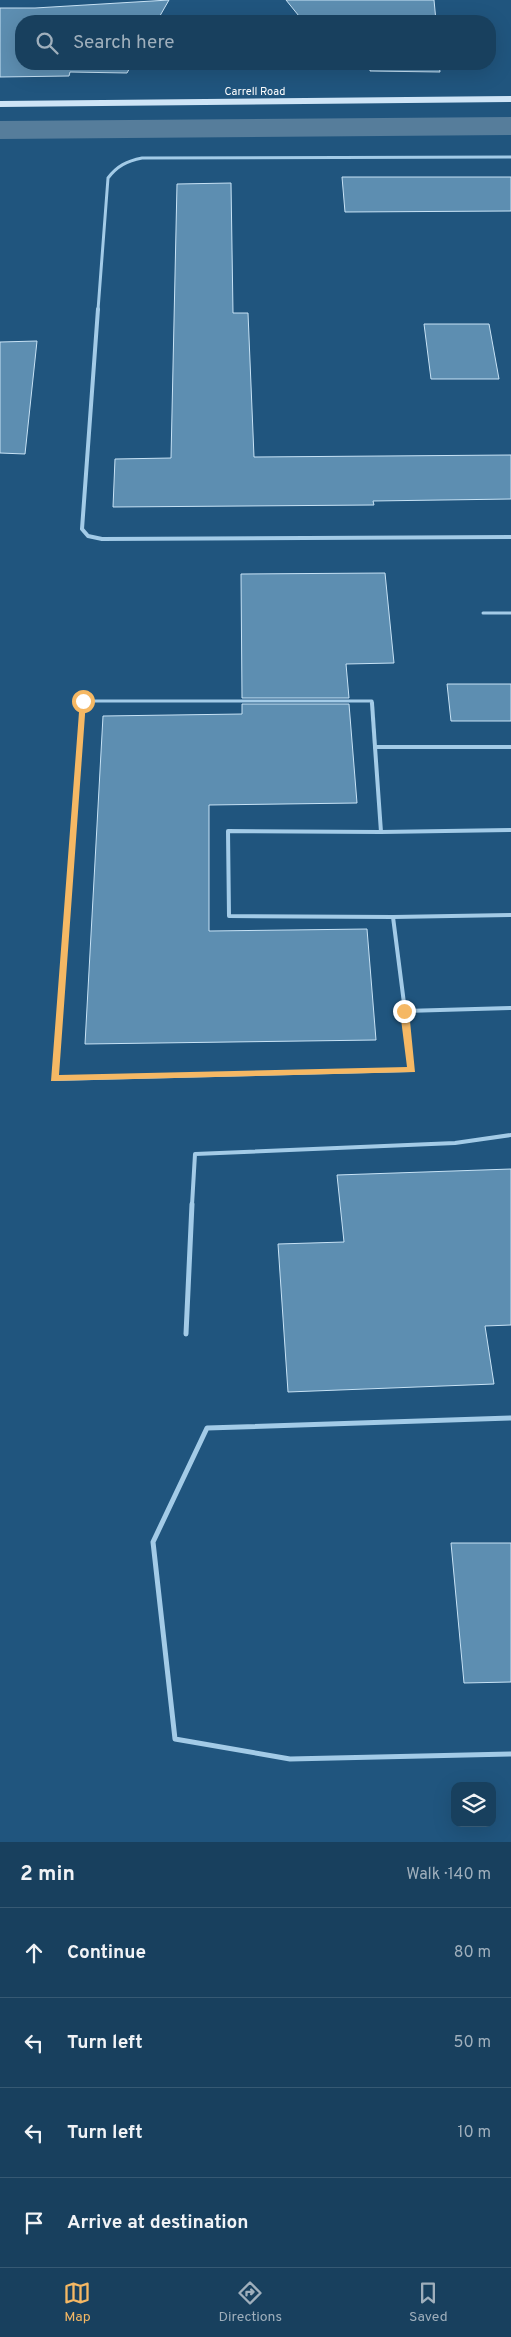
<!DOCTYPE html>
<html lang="en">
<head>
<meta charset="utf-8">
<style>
  :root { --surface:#18405e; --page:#254b67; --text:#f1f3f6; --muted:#9fafbc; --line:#365973; --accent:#f5b864 }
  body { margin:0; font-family:Overpass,sans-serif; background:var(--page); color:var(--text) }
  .controls { position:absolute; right:15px; bottom:15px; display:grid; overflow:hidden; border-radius:10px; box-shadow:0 5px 20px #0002 }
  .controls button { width:45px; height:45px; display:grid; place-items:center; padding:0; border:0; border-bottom:1px solid var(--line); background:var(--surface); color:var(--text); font:25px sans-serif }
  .stop { position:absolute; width:15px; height:15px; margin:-11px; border:4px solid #f5b864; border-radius:50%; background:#fff }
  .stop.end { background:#f5b864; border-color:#fff; box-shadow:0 1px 5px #0008 }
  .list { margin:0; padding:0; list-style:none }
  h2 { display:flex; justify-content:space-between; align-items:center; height:65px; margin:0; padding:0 20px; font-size:21px }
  h2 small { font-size:16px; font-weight:400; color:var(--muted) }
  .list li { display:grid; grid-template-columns:32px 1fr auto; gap:15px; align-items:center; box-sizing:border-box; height:90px; padding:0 20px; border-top:1px solid var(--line) }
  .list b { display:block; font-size:19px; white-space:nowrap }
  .list em { font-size:16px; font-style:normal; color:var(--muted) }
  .icon { flex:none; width:28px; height:28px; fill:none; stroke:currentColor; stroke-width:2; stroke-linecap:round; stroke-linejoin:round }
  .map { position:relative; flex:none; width:511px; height:1842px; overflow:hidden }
  .search { position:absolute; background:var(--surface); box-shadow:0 5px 20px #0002; left:15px; right:15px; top:15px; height:55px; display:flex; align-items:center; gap:12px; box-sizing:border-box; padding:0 18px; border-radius:20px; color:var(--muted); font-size:19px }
  .sheet { height:425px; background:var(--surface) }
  nav { display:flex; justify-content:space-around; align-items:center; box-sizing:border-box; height:70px; border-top:1px solid var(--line); background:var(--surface); font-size:14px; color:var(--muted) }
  nav a { display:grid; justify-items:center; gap:2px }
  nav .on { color:var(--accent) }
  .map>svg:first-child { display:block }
</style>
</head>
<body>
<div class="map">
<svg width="511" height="1842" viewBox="0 0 511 1842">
  <rect width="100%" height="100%" fill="#20557e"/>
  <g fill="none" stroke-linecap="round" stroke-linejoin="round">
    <path fill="#567d9b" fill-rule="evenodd" d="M511,117V135L0,139V121Z"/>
  </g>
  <g fill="#5d8eb1" stroke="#c7e2f5">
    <path d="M169,0L157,21H21V64H132L127,73L70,72L69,76L0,77V8H35Z"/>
    <path d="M286,0H434L436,21H303Z"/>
    <path d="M339,64H439L440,72L370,71V66H341Z"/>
    <path d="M342,177H511V211L345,212Z"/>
    <path d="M231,183L233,313H248L254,457L511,455V499L373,501L374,505L113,507L115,459L171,458L177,184Z"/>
    <path d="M424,324H489L499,379H431Z"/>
    <path d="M37,341L25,454L0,453V342Z"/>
    <path d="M385,573L394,663L346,664L349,698H242L241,574Z"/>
    <path d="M447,684H511V721H451Z"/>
    <path d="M242,704H349L357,803L209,805V931L367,929L376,1040L85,1044L103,716L242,714Z"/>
    <path d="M511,1169V1325L485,1326L494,1384L288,1392L278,1244L344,1242L337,1175Z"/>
    <path d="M451,1543H511V1682L464,1683Z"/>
  </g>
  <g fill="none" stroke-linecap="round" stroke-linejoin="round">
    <g stroke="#a3cbe7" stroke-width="3">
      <path d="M483,613H511"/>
      <path d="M83,704V701H372V704"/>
    </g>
    <g stroke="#a3cbe7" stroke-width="4">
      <path d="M83,703L54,1079L411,1070L405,1011"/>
      <path d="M372,703L375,747"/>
      <path d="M511,747H375L381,832L228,831L229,916L393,917L405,1011L511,1008"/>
      <path d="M381,832L511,830"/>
      <path d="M393,917L511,915"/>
      <path d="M192,1205L195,1154L455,1143L511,1135"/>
    </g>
    <g stroke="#a3cbe7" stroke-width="5">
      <path d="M186,1334L192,1204"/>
      <path d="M511,1418L207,1428L153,1542L175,1739L290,1759L511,1754"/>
    </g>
    <path stroke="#a3cbe7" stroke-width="3" d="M98,310L108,178C117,166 127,161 142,158L511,157"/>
    <path stroke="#a3cbe7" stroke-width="4" d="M98,309L82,529L88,536L102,539L511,537"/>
    <path stroke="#cee4f6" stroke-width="6" d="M0,104L511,99"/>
  </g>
  <path fill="#f5b864" d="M80,699L86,701L59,1075L407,1067L400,1011L404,1008L409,1011L415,1072L51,1081Z"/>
  <g text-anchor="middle" stroke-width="5" stroke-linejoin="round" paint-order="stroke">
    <g font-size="11" fill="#fff" stroke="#20557e">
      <text x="255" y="95">Carrell Road</text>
    </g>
  </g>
</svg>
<div class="controls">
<button><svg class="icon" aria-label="layers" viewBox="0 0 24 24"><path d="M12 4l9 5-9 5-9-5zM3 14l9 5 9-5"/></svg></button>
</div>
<div class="stop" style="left:83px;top:701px"></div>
<div class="stop end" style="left:404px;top:1011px"></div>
<div class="search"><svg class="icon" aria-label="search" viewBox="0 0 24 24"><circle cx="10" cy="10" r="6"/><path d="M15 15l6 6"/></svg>Search here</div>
</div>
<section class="sheet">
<h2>2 min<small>Walk · 140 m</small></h2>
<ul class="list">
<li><svg class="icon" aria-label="ahead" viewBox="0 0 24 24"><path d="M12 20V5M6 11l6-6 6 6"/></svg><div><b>Continue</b></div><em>80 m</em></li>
<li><svg class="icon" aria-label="left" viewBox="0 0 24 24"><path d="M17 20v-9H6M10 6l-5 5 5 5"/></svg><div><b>Turn left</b></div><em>50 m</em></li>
<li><svg class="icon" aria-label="left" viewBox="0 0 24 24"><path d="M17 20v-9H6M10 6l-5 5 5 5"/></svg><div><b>Turn left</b></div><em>10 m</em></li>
<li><svg class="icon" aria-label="arrive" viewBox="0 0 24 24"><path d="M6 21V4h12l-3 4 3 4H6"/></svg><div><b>Arrive at destination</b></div></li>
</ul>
</section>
<nav>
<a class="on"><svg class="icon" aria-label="map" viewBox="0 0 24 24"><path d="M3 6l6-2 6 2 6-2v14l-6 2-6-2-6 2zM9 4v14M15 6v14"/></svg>Map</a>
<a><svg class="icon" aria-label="directions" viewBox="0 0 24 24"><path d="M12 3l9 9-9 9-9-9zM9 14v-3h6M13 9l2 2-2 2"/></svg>Directions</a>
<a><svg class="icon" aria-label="saved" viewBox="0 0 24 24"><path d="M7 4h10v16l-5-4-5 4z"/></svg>Saved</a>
</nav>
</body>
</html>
